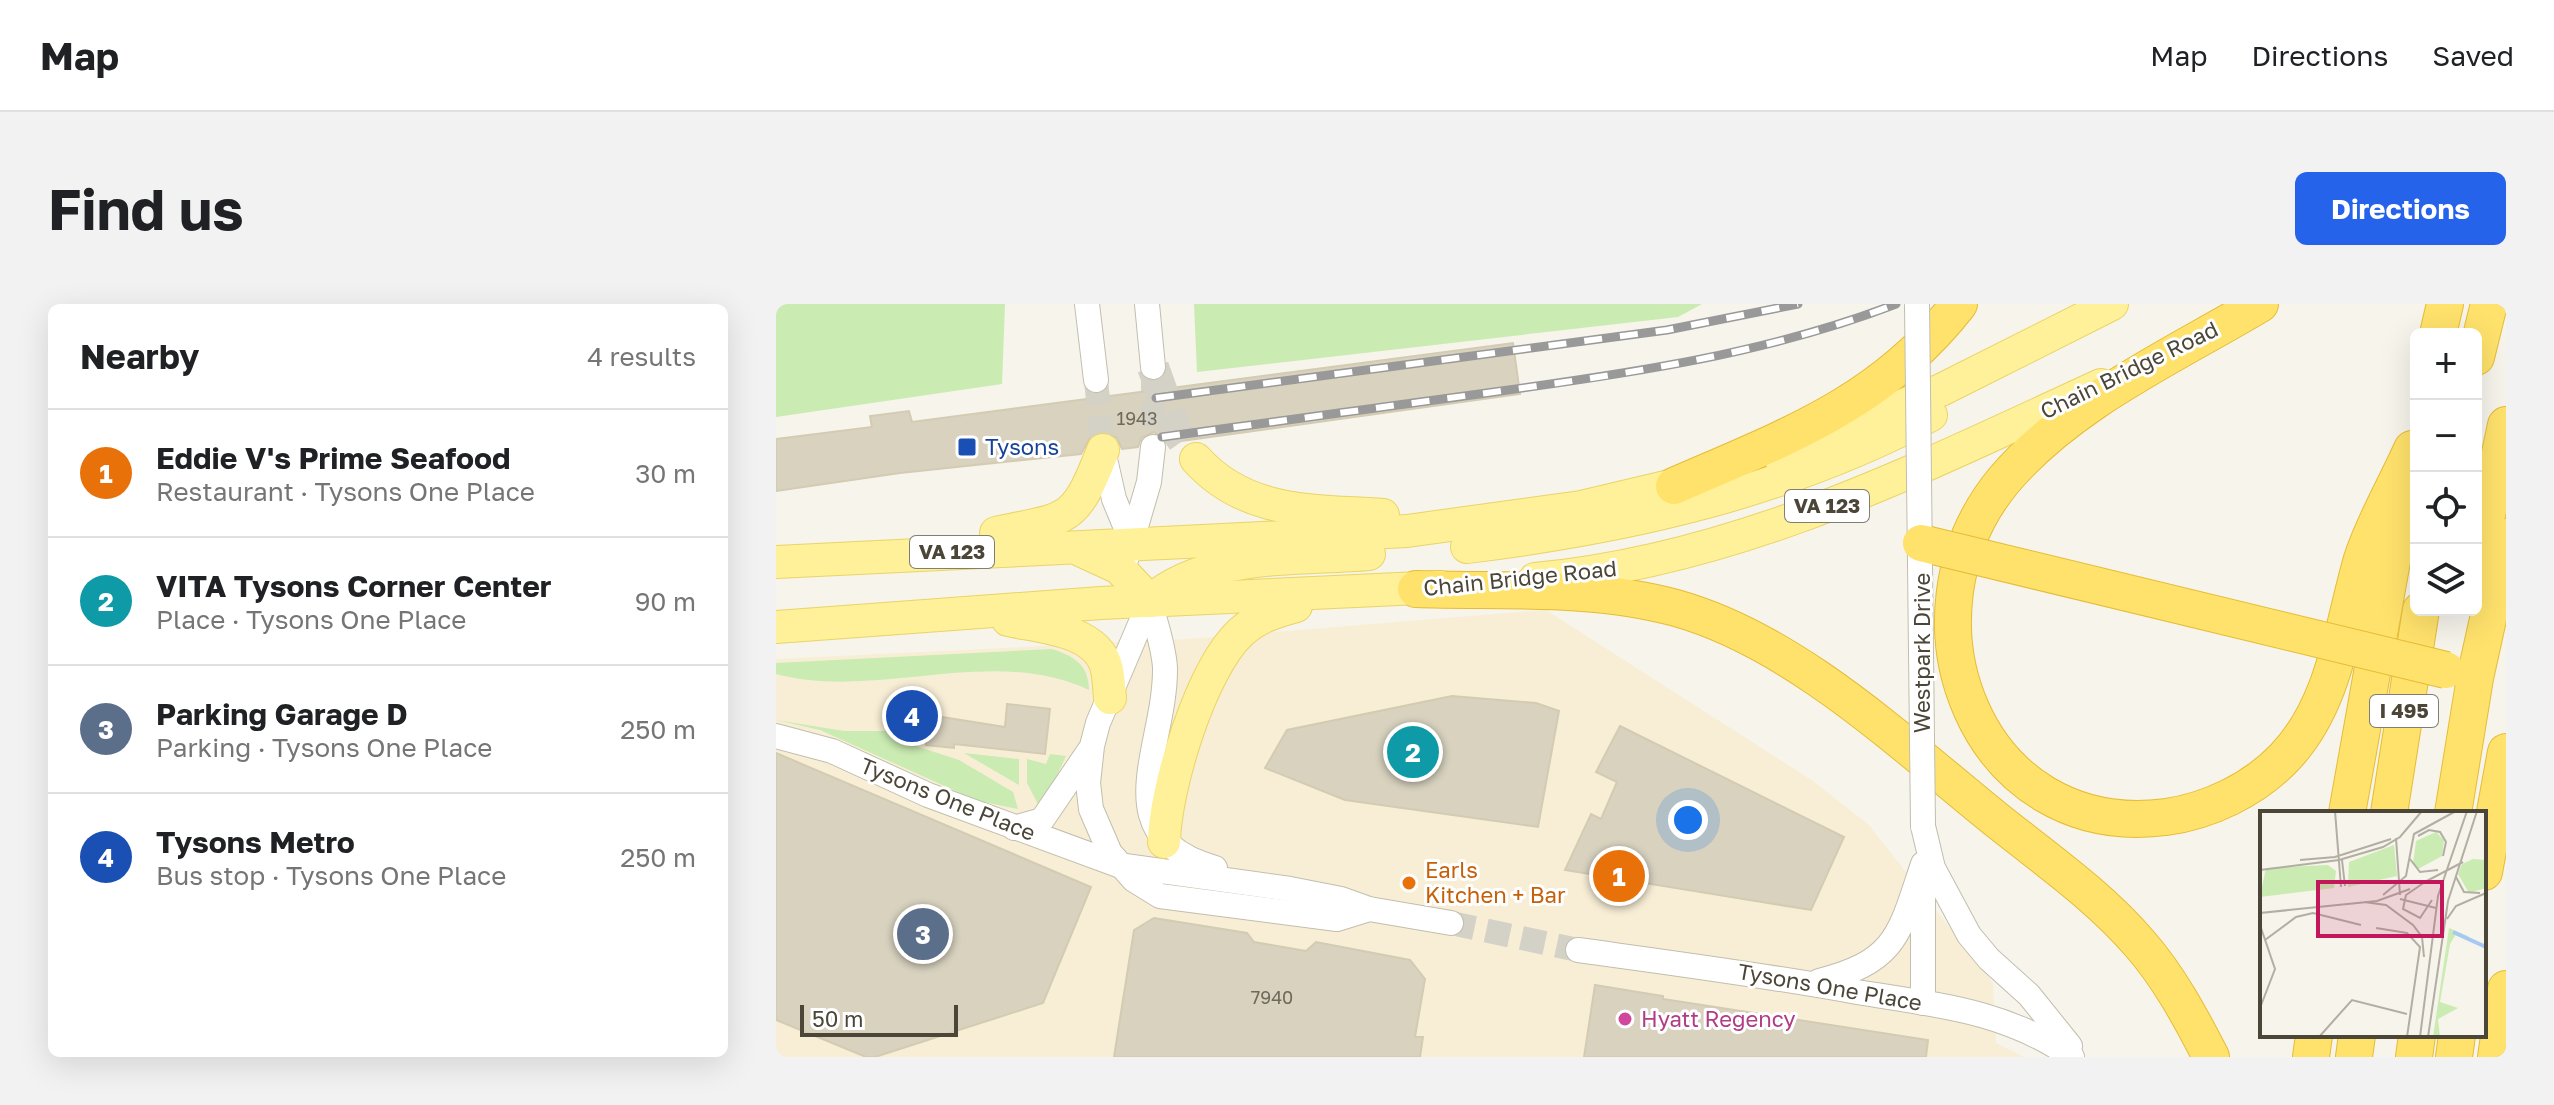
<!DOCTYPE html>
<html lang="en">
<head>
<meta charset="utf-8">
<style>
  :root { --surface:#fff; --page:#f2f2f2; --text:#202124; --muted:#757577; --line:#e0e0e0; --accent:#2563eb }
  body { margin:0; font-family:"Golos Text",sans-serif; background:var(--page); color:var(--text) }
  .controls { position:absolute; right:24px; top:24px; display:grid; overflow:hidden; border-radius:12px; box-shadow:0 8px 32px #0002 }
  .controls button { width:72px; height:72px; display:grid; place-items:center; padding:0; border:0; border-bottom:2px solid var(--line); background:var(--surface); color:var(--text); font:40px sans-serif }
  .scale { position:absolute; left:24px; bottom:20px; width:158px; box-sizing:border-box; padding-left:8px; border:4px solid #4b4638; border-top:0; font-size:22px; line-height:28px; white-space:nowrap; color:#4b4638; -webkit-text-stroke:6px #fff; paint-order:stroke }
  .you { position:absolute; left:912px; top:516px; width:28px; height:28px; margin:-20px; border:6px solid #fff; border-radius:50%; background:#1a73e8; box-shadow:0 0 0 12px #1a73e833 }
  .badge { display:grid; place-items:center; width:52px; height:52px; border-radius:50%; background:var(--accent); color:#fff; font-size:26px; font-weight:700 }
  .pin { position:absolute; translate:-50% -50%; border:4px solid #fff; box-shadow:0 2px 8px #0006 }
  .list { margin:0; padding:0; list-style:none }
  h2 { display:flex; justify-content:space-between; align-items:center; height:104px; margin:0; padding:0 32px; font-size:34px }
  h2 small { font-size:26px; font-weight:400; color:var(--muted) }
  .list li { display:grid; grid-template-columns:52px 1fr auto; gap:24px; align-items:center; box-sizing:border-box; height:128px; padding:0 32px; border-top:2px solid var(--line) }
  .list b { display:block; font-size:30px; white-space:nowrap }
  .list p { margin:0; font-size:26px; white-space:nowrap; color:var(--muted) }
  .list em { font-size:26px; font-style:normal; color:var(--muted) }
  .icon { flex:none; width:44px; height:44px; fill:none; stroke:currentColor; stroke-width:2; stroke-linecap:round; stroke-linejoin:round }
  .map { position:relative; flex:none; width:1730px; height:753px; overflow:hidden; border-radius:12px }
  header { display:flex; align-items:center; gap:48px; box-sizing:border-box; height:112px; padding:0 40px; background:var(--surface); border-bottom:2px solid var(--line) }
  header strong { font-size:38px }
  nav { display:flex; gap:44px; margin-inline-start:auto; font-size:28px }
  .intro { display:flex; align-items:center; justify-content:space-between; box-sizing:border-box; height:192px; padding:0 48px }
  h1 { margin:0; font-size:56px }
  .button { padding:20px 36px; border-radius:12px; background:var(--accent); color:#fff; font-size:28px; font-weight:700 }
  main { display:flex; gap:48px; padding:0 48px }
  aside { flex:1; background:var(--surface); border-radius:12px; box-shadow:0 8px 32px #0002 }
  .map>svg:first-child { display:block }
</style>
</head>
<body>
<header>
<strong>Map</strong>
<nav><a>Map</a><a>Directions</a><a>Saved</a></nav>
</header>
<div class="intro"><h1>Find us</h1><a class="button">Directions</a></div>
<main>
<aside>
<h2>Nearby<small>4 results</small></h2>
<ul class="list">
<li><span class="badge" style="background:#e8710a">1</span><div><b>Eddie V's Prime Seafood</b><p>Restaurant · Tysons One Place</p></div><em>30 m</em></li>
<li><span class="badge" style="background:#0f9aa8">2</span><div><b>VITA Tysons Corner Center</b><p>Place · Tysons One Place</p></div><em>90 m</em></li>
<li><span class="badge" style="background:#5c6f8a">3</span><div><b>Parking Garage D</b><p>Parking · Tysons One Place</p></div><em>250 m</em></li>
<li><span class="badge" style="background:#1a4fb4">4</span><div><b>Tysons Metro</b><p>Bus stop · Tysons One Place</p></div><em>250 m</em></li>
</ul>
</aside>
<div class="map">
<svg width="1730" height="753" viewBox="0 0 1730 753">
  <rect width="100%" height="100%" fill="#f6f4eb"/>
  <path fill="#f8eed6" d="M770,306L1037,477L1093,521L1217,679L1220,739L1248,753H0V355L411,335Z"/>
  <g fill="#caebb2">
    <path d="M0,0H229L226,80L0,113Z"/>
    <path d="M418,0H926L902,13L421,68Z"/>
    <path d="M276,345C297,352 313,360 313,386C215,340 102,397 0,370V359Z"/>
    <path d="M0,416L68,427H114L143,443L183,456L237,488L242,505L202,497L44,426Z"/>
    <path d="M188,449L243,455V481Z"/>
    <path d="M274,450L290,452L270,495L262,500L251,479V455L270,460Z"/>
  </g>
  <g fill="#d8d2bf" stroke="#d3cbb2" stroke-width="2">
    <path d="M737,39L744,90L391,139L378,128L365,134L362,143L346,145L341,134L324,127L315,132L305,150L124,169L0,187V135L96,123L94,112L133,107L136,118Z"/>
    <path d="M676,392L760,399L783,407L762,523L569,496L489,464L511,426Z"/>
    <path d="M231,400L274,405L269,450L178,440V444L150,441L153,411L229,423Z"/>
    <path d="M844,422L1068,533L1035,606L789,566L815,510L825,515L841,478L820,468Z"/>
    <path d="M0,449L315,583L267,699L99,753H90L0,716Z"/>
    <path d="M378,614L471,629L478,638L530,647L540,638L634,656L649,675L639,733H647L644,753H338L358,626Z"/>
    <path d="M819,681L887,692V695L1152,736L1150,753H808Z"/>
  </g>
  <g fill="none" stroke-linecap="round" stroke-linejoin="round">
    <g stroke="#d4d1c7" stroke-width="24" stroke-dasharray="24 12" stroke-linecap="butt">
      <path d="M377,63V143"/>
      <path d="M320,76L327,146"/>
      <path d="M675,619L802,646"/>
    </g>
    <path stroke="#d4d1c7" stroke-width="32" stroke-dasharray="32 16" stroke-linecap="butt" d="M377,63L399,125L420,155"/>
    <g stroke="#c2beac" stroke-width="26">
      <g id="minor">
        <path d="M311,0L320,76"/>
        <path d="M371,0L377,63"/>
        <path d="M327,146L338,195L357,241"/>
        <path d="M351,253L373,178L377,143"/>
        <path d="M374,297L322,419L316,442L312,479L315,505L334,549L358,576L384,592L561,615L593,605"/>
        <path d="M374,297C379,319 388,342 389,364C390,444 327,532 439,564"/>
        <path d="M0,432L56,447L152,491L342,561L514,585L565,595L593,605L675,619"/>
        <path d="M1147,522L1157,564L1193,631L1213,655L1253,691L1294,742"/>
        <path d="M238,524L266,516L313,447"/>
        <path d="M1147,581V699"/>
        <path d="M802,646C896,659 989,671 1081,688C1160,701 1229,706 1296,753"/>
        <path d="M1043,677C1121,657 1123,631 1147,560"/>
      </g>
    </g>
    <g stroke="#ead465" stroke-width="34">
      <g id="major">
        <path d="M1002,151L1165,86L1336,0"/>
        <path d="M420,155C470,211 538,206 607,211"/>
        <path d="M220,229C293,213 298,221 327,146"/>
        <path d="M691,243C854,223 1009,188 1155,111"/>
        <path d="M304,246L343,264L374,297"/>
        <path d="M0,258L631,227L805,203L923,175"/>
        <path d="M759,275C963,256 1142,165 1325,81"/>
        <path d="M374,297C431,248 521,256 593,250"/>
        <path d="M232,316C263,323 319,325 330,362C333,372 333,384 334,394"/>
        <path d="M0,323L325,299L665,283"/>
        <path d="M388,538C389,484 425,365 465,328C482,313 498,308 520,302"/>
      </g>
    </g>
    <g stroke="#e5bc36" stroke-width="38">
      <g id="highway">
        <path d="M1484,0C1397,52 1294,98 1228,176C1114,313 1201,538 1390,513C1433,507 1477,486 1508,454C1559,401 1566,324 1586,255C1598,218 1620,181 1636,145"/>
        <path d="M1662,30L1669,0"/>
        <path d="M1700,53L1713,0"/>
        <path d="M898,182C1010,133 1105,100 1183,0"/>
        <path d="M1700,263L1730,121"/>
        <path d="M640,285C725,288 817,281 900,304C1018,337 1124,438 1217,513C1268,554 1322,591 1364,640C1393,673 1415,714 1435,753"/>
        <path d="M1571,509L1626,201"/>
        <path d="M1613,509L1645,306"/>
        <path d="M1677,509L1699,374L1730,233"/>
        <path d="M1708,568L1730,448"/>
        <path d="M1535,753L1538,731"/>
        <path d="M1578,753L1581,731"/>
        <path d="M1638,753L1641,731"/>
        <path d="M1678,753L1681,731"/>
        <path d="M1720,753L1730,685"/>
      </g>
    </g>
    <use href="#minor" stroke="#fff" stroke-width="24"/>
    <use href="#major" stroke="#fff09a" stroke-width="32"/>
    <use href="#highway" stroke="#ffe26c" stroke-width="36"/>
    <g stroke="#999" stroke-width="9">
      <g id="rail">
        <path d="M380,94L891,26L1022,0"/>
        <path d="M386,133C497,118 607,103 718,88C855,69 990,50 1120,0"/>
      </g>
    </g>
    <use href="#rail" stroke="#fff" stroke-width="6" stroke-dasharray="18" stroke-linecap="butt"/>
    <g stroke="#c2beac" stroke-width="26" stroke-linecap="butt">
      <path id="minor-bridge" d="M1141,0L1147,522"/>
    </g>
    <g stroke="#e5bc36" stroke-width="38" stroke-linecap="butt">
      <path id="highway-bridge" d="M1145,239L1670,366"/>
    </g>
    <use href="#minor-bridge" stroke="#fff" stroke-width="24"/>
    <use href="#highway-bridge" stroke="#ffe26c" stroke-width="36"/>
  </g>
  <rect fill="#1a4fb4" stroke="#fff" stroke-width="3" x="181" y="133" width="20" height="20" rx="4"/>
  <circle fill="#e8710a" stroke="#fff" stroke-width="3" cx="633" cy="579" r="8"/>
  <circle fill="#d1479c" stroke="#fff" stroke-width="3" cx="849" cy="715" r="8"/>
  <g text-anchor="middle" stroke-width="6" stroke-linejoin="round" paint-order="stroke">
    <g font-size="18" fill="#6e695a">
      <text x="361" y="121">1943</text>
      <text x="496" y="700">7940</text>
    </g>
    <g fill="#fff" stroke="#817e74" stroke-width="2">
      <rect x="1009" y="186" width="84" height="32" rx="6"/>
      <rect x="134" y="232" width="84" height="32" rx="6"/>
      <rect x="1594" y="391" width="68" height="32" rx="6"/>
    </g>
    <g font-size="20" font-weight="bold" fill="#4b4638">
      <text x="1051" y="209">VA 123</text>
      <text x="176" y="255">VA 123</text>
      <text x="1628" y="414">I 495</text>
    </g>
    <g font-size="22" fill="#4b4638" stroke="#fff">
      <text transform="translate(1353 66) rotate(-26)" y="8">Chain Bridge Road</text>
      <text transform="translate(744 274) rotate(-6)" y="8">Chain Bridge Road</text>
      <text transform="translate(1146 349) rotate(-90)" y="8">Westpark Drive</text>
      <text transform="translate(172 495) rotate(22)" y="8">Tysons One Place</text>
      <text transform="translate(1054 683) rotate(10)" y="8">Tysons One Place</text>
    </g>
    <g font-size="22" fill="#164399" stroke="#fff" text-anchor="start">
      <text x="209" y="151">Tysons</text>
    </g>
    <g font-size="22" fill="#c56008" stroke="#fff" text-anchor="start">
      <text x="649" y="574">Earls<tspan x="649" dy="25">Kitchen + Bar</tspan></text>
    </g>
    <g font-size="22" fill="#b23c85" stroke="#fff" text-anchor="start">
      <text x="865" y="723">Hyatt Regency</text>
    </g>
  </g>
  <g transform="translate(1484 507)">
    <rect width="226" height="226" fill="#f6f4eb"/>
    <path d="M176,21L184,29L182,45L158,58L153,53L156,30ZM134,34L137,65L88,76L89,51ZM213,48L226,49V77L209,82L198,63L202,53ZM68,54L76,60L74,77L0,86L6,57ZM189,117L210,126L196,123L190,133L180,191L198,197L178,208L180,226H173Z" fill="#caebb2"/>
    <path fill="none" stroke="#a5c9f4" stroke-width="4" d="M193,121L226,136"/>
    <path fill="none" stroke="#b2aea3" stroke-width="2" d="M75,0L81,76M158,25L169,19L180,21L186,31L183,45M136,27L140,84M150,48L160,61L178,59M40,49L75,46L131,28M82,49L85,75M0,59L79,49L123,36L140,26L162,0M196,66L204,81L220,82M165,71L146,84L143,98L160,107L172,89M161,73L203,51M123,84L146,65L154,23L196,0M140,88L176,97M104,91L126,94L153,114L162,126L164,146M0,102L117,90L150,78M187,108L196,95L226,82M0,114L15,158L0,197M116,117L147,122L160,136L147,226M5,129L36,106L53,102L101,114M59,226L92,189L147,203M160,226L178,85L207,0M168,226L188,90L217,0"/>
    <path fill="#c2185b" fill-opacity="0.15" stroke="#c2185b" stroke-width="4" d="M58,71H182V125H58Z"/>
    <rect width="226" height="226" fill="none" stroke="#4b4638" stroke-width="4"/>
  </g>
</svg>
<div class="controls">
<button>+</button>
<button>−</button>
<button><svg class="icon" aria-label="locate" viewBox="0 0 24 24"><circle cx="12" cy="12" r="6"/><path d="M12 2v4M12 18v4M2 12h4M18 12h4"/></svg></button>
<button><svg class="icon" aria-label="layers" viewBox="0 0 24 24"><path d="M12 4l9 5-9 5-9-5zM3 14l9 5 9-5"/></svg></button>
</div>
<div class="scale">50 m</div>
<div class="you"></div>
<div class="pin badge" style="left:843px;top:572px;background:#e8710a">1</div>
<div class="pin badge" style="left:637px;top:448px;background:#0f9aa8">2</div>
<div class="pin badge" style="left:147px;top:630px;background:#5c6f8a">3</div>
<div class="pin badge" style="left:136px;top:412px;background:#1a4fb4">4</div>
</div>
</main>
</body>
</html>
